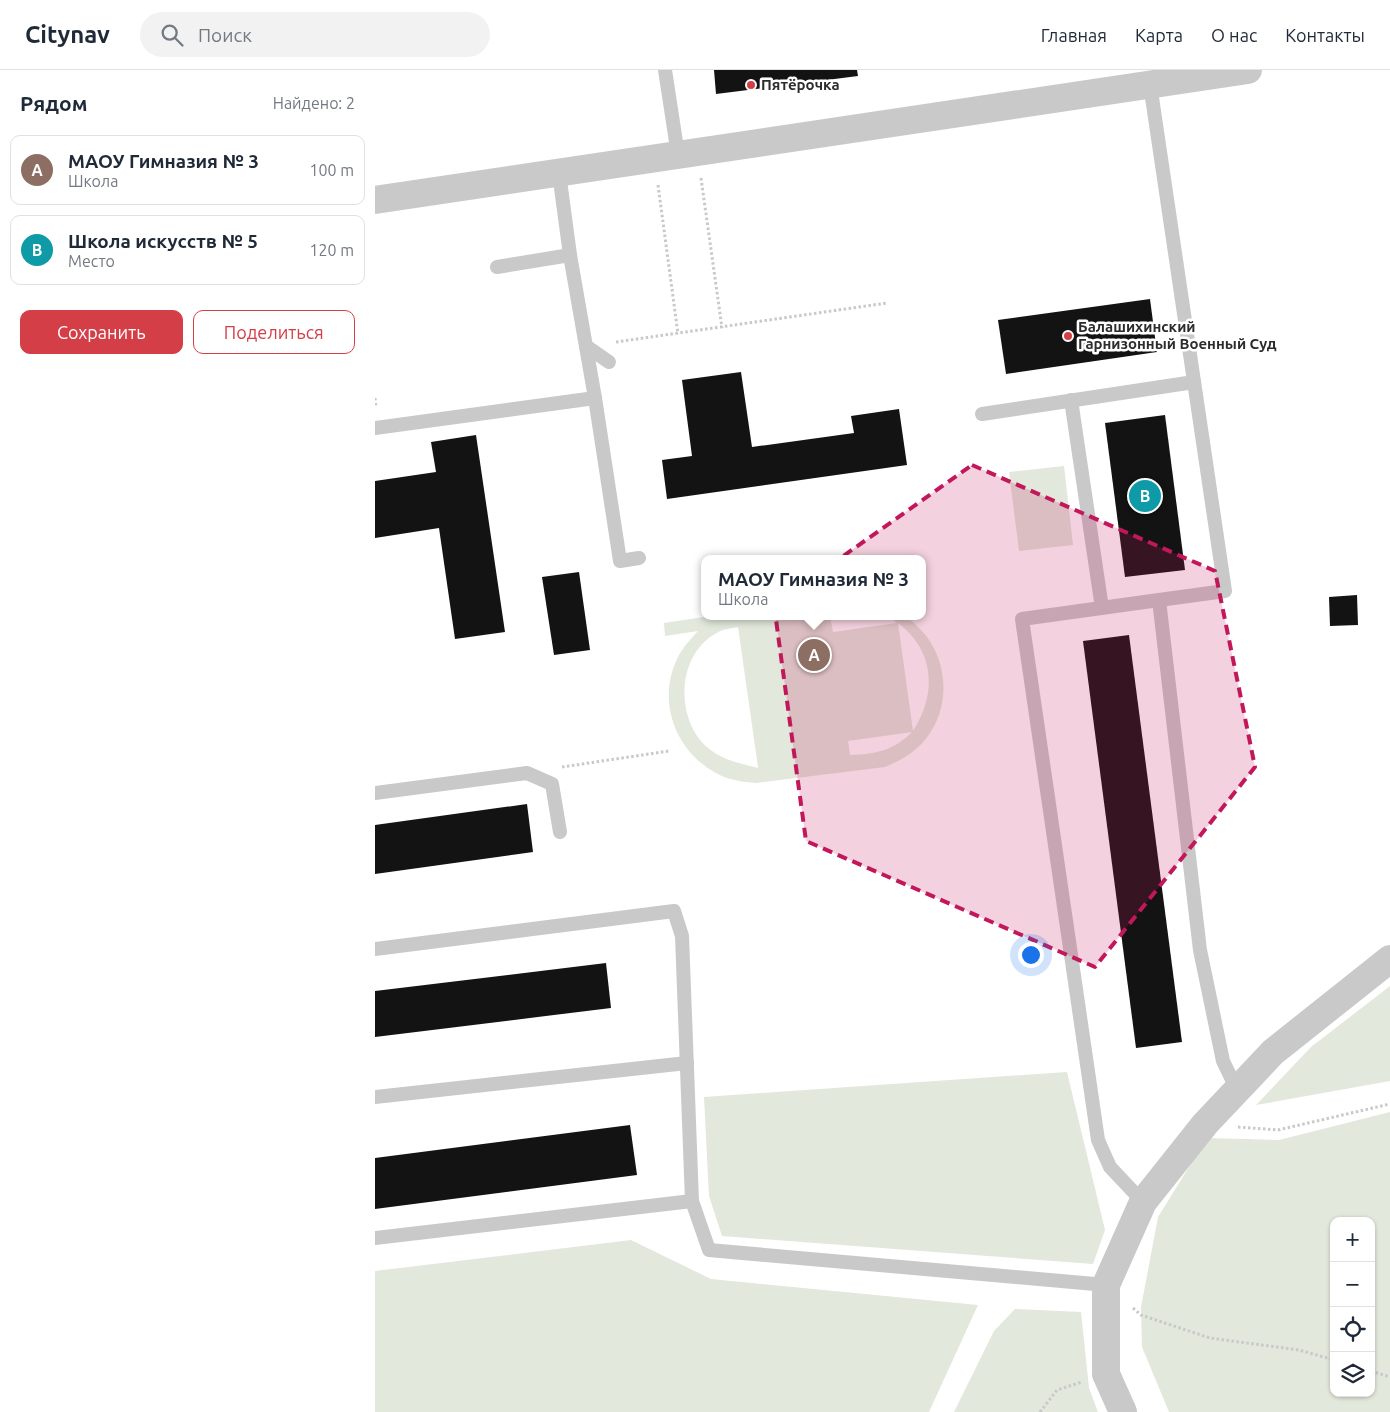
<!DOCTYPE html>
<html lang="ru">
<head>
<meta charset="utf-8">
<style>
  :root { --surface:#fff; --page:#f2f2f3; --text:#1f2937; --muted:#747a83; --line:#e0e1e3; --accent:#d33e47 }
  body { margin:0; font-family:Ubuntu,sans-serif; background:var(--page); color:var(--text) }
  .controls { position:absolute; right:15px; bottom:15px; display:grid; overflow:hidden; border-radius:10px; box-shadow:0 1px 4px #0004 }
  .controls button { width:45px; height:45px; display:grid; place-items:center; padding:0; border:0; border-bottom:1px solid var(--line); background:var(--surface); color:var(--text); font:25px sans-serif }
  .you { position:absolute; left:655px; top:884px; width:18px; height:18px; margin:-12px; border:4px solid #fff; border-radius:50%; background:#1a73e8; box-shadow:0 0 0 8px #1a73e833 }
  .badge { display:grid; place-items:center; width:32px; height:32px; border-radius:50%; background:var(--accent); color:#fff; font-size:16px; font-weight:700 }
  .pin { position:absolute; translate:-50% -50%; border:2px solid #fff; box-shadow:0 1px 5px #0006 }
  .popup { position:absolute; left:326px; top:485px; width:225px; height:65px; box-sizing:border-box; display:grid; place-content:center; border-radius:10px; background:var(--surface); filter:drop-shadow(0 1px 4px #0005); font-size:16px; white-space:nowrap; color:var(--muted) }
  .popup b { font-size:19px; color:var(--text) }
  .popup::after { content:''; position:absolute; left:50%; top:100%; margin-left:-10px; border:10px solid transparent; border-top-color:var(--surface) }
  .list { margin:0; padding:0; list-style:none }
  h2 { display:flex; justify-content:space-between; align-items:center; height:65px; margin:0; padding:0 20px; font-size:21px }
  h2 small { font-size:16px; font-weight:400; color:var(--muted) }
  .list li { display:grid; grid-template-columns:32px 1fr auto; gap:15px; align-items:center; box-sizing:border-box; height:70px; margin:0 10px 10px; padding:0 10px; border:1px solid var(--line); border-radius:10px }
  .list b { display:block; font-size:19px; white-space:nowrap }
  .list p { margin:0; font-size:16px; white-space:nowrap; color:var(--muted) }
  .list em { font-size:16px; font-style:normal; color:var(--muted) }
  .actions { display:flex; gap:10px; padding:15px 20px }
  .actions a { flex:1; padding:11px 0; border:1px solid var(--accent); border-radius:10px; text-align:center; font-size:18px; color:var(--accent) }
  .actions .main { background:var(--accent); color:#fff }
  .icon { flex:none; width:28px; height:28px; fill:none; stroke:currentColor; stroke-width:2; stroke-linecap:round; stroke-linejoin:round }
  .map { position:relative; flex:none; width:1015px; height:1342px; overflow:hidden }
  header { display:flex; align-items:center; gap:30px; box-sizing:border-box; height:70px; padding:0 25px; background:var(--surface); border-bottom:1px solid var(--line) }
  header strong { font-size:24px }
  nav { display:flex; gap:28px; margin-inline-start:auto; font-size:18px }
  .search { width:350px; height:45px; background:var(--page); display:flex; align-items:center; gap:12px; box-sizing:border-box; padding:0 18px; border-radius:28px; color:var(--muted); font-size:19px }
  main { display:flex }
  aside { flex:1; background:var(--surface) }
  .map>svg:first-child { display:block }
</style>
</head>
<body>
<header>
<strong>Citynav</strong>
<div class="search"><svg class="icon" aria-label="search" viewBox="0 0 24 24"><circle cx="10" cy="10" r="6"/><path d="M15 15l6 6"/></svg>Поиск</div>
<nav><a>Главная</a><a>Карта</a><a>О нас</a><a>Контакты</a></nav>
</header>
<main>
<aside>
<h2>Рядом<small>Найдено: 2</small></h2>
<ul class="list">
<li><span class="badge" style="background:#8d6e63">A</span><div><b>МАОУ Гимназия № 3</b><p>Школа</p></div><em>100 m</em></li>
<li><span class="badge" style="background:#0f9aa8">B</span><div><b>Школа искусств № 5</b><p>Место</p></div><em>120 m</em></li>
</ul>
<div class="actions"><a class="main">Сохранить</a><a>Поделиться</a></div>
</aside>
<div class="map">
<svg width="1015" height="1342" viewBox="0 0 1015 1342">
  <rect width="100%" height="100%" fill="#fff"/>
  <g fill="#e2e8db" fill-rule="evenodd">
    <path d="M689,396L698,475L644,481L634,402Z"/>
    <path d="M336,546H455L458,562L522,553L513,546C518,546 523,545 528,546C535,548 541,555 546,560C573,588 576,635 553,666C542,681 527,690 510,697L381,713C368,712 353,710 341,703C300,681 282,631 302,589C307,578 315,570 323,561L290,566L289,553ZM523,553C560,581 562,623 538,661ZM363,557L383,697V698C360,692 341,689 325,670C299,637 305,577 348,560C352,559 358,558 363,557ZM537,662C518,681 501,684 475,685L473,671Z"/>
    <path d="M1015,916V1011L881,1035L936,977Z"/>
    <path d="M692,1002L730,1160L718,1194L347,1166L334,1126L329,1027Z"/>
    <path d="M1015,1042V1342H794L767,1277L766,1237L783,1147L832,1068L904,1070ZM959,1151H996V1323H959Z"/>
    <path d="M256,1170L336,1209L603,1235L554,1342H0V1201Z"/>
    <path d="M640,1239L706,1242L714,1318L723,1342H579L619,1261Z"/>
  </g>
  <g fill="#131313">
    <path d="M339,0H482L483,6L341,24Z"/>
    <path d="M775,229L782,282L631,304L623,250Z"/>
    <path d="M366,302L377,377L479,363L476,346L524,339L532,395L292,429L287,390L317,386L307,310Z"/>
    <path d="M790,345L810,500L750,507L730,353Z"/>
    <path d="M101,365L130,562L80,569L64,458L0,468V411L61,402L56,372Z"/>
    <path d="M204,502L215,580L179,585L167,507Z"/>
    <path d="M982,525L983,555L955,556L954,527Z"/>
    <path d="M754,565L807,972L761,978L708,571Z"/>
    <path d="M152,734L158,782L0,804V755Z"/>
    <path d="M231,893L236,938L0,967V921Z"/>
    <path d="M255,1055L262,1105L0,1139V1088Z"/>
  </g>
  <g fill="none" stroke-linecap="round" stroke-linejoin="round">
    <g stroke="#c9c9c9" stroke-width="3" stroke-dasharray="2.5 2.5" stroke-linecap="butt">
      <path d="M326,108L347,258"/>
      <path d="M283,115L303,264"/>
      <path d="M241,272L512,233"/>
      <path d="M0,328L1,338"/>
      <path d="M187,697L294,681"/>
      <path d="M863,1057L903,1060L1015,1034"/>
      <path d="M758,1238L766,1245L835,1268L924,1280L959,1290"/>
      <path d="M996,1301L1015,1307"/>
      <path d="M665,1342L682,1320L707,1312"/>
    </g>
    <g stroke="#c9c9c9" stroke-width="14">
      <path d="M290,0L303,85"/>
      <path d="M775,14L850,521L784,530"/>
      <path d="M122,197L195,185L184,103"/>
      <path d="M211,276L234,292"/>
      <path d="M220,328L245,491L264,488"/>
      <path d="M696,330L727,538"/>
      <path d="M607,344L819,312"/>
      <path d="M0,358L220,328L195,185"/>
      <path d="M0,723L152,703L177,714L185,762"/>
      <path d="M0,879L299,841L307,866L317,1131"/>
      <path d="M0,1027L312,993"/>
      <path d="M768,1132L735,1097L723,1070L647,549L784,530L825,880L848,991L862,1020"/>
      <path d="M0,1168L317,1131L334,1180L731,1215"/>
    </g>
    <g stroke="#c9c9c9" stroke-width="28">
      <path d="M0,130L873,0"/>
      <path d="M748,1342L731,1304V1215L768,1132L830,1054L898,982L1015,889"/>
    </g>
  </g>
  <path fill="#c2185b" fill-opacity="0.2" stroke="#c2185b" stroke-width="4" stroke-dasharray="10 6" stroke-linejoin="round" d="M597,395L840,501L880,697L720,897L431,771L399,535Z"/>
  <g fill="#d33e47" stroke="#fff" stroke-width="2">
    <circle cx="376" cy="15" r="5"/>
    <circle cx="693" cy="266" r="5"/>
  </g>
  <g text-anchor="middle" stroke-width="5" stroke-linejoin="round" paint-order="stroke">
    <g font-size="15" font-weight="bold" fill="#2c2c2c" stroke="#fff" text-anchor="start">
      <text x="386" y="20">Пятёрочка</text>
      <text x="703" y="262">Балашихинский<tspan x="703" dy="17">Гарнизонный Военный Суд</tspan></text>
    </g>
  </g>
</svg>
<div class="controls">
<button>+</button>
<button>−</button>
<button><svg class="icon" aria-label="locate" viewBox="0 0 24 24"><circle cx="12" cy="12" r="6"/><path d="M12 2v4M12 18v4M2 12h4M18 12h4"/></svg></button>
<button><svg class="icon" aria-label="layers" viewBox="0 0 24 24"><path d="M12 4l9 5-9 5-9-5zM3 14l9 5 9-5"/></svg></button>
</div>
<div class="you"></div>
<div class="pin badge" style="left:439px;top:585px;background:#8d6e63">A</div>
<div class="popup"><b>МАОУ Гимназия № 3</b>Школа</div>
<div class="pin badge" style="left:770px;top:426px;background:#0f9aa8">B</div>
</div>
</main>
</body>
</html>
